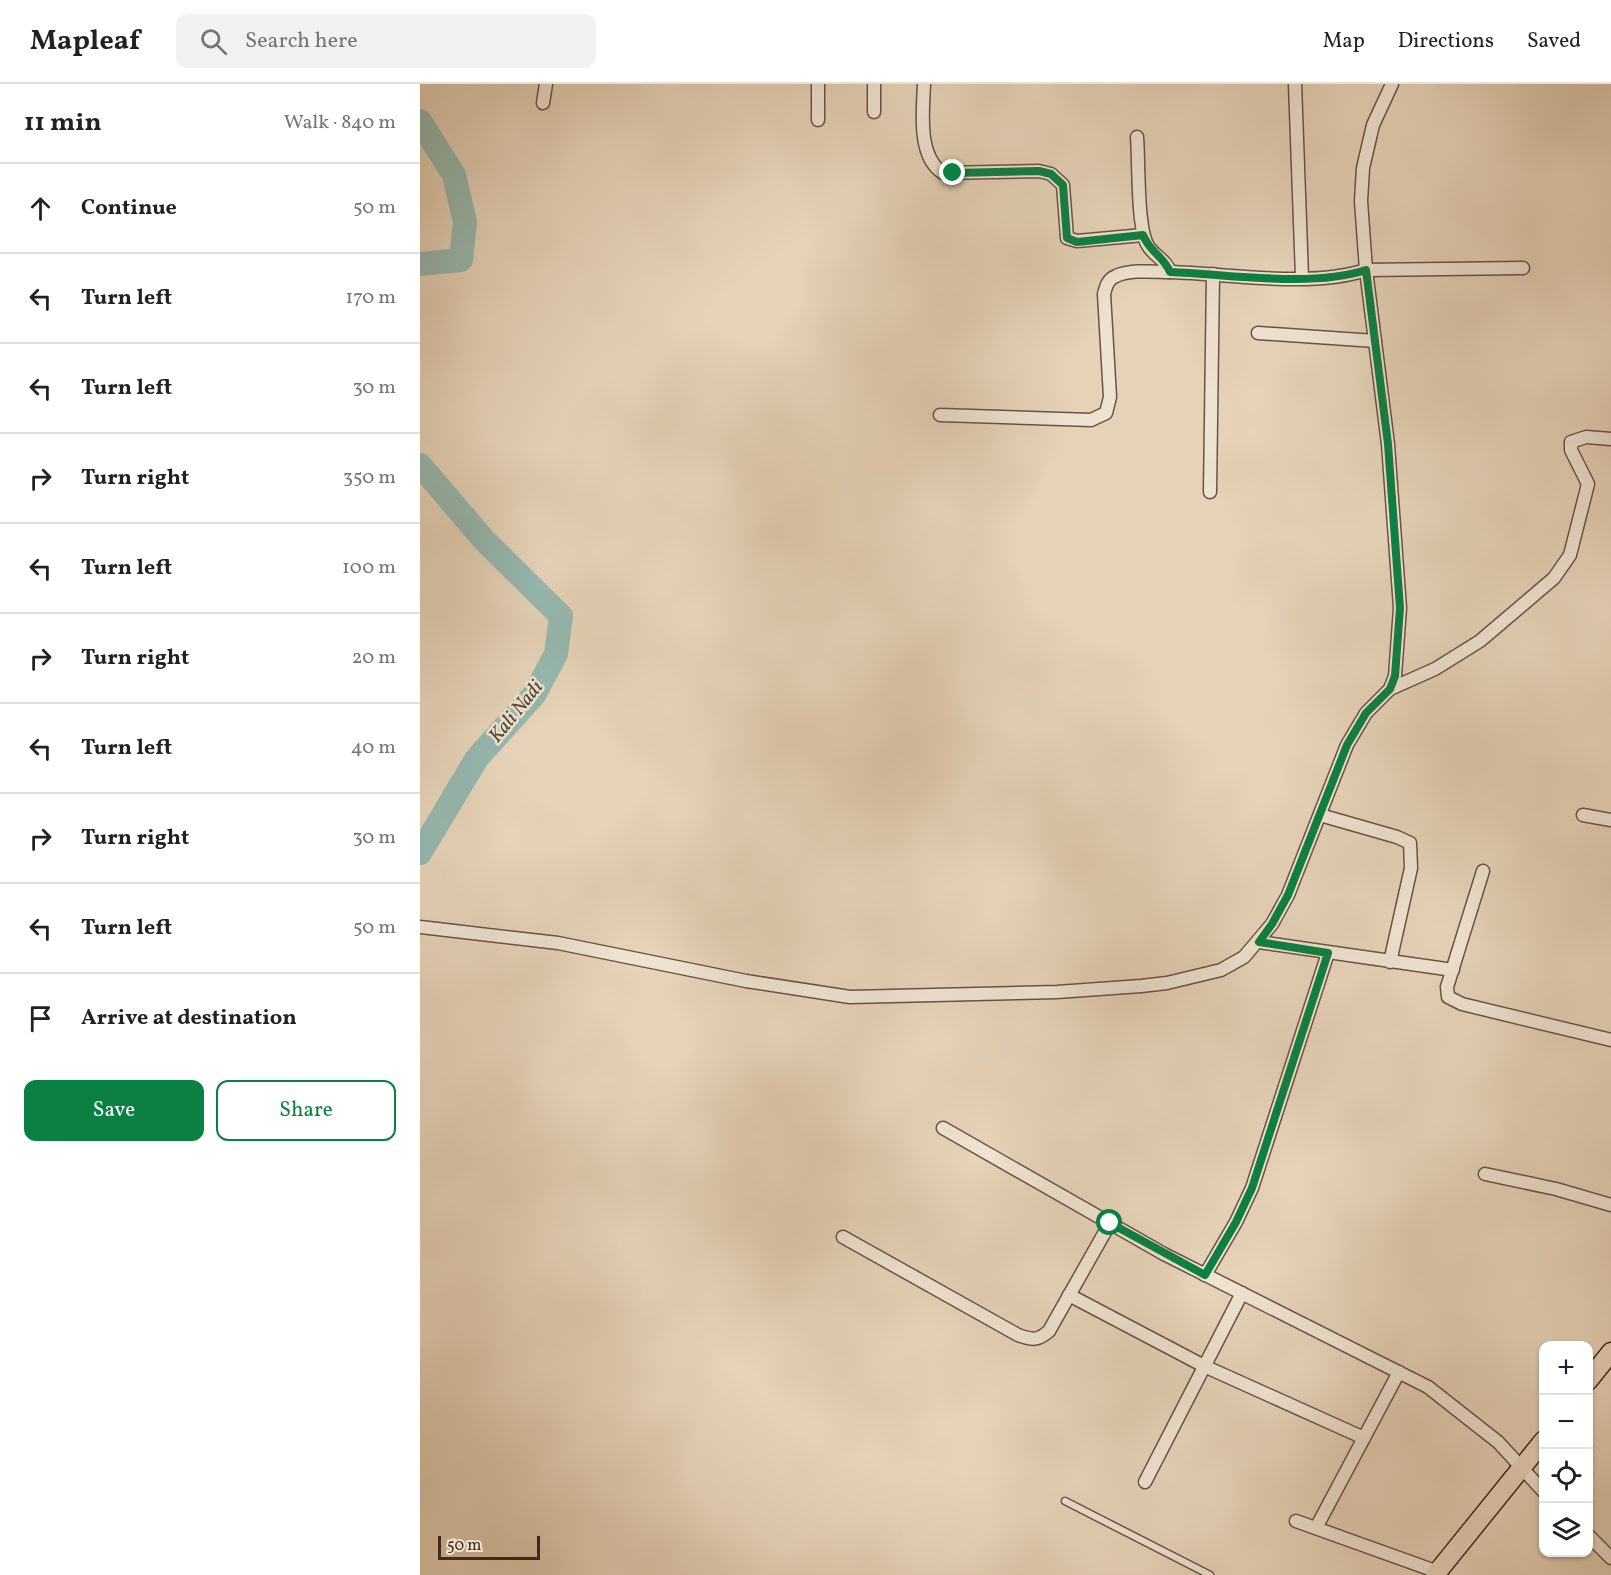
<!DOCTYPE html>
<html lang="en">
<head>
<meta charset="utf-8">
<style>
	body { margin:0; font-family:Vollkorn,serif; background:#f2f2f2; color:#202124 }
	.controls { position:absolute; right:18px; bottom:18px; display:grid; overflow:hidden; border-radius:12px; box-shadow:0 2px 4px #0004 }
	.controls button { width:54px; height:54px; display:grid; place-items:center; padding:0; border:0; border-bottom:2px solid #e0e0e0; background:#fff; color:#202124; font:30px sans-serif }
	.scale { position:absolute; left:18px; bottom:15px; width:102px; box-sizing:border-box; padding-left:6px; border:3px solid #45281c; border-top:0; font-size:16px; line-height:21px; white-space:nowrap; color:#45281c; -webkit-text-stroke:4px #eee2d0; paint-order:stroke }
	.stop { position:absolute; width:18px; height:18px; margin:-14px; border:4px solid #0b8043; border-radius:50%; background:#fff }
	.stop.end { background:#0b8043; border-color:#fff; box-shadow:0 2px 6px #0008 }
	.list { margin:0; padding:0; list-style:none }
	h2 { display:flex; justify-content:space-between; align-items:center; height:78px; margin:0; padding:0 24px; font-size:26px }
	h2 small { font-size:20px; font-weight:400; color:#757577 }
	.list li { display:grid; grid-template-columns:39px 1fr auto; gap:18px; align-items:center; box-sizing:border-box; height:90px; padding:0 24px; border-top:2px solid #e0e0e0 }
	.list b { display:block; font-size:22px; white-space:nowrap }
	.list em { font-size:20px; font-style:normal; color:#757577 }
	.actions { display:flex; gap:12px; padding:18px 24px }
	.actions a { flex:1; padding:14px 0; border:2px solid #0b8043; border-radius:12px; text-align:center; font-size:21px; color:#0b8043 }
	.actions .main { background:#0b8043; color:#fff }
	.icon { flex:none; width:33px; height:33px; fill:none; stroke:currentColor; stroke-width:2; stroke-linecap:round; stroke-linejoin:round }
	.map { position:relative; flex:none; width:1191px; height:1491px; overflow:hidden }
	header { display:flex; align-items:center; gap:36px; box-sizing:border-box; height:84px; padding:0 30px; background:#fff; border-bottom:2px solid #e0e0e0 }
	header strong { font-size:28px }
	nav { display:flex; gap:33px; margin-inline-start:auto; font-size:21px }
	.search { width:420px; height:54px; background:#f2f2f2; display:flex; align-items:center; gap:15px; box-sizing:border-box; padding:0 21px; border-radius:12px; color:#757577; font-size:22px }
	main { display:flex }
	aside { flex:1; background:#fff }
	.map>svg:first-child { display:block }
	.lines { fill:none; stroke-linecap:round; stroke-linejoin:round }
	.river { stroke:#96b8af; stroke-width:24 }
	.service-casing { stroke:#6d5243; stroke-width:9 }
	.minor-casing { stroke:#6d5243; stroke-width:15 }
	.primary-casing { stroke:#45281c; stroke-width:21 }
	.service { stroke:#eee2d0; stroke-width:6 }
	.minor { stroke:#eee2d0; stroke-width:12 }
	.primary { stroke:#e5d2b7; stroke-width:18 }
	.route { stroke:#0b8043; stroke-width:8 }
	.labels { text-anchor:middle; stroke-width:5; stroke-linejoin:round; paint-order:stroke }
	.water-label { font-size:20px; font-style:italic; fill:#554539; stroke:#eee2d0 }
</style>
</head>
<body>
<header>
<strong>Mapleaf</strong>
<div class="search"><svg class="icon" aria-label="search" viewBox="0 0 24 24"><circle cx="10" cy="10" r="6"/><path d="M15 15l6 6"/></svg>Search here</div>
<nav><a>Map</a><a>Directions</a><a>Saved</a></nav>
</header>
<main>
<aside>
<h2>11 min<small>Walk · 840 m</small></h2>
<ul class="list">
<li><svg class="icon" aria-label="ahead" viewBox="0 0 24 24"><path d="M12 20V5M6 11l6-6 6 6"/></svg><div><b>Continue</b></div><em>50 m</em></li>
<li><svg class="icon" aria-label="left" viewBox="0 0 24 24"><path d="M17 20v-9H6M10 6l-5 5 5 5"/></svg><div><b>Turn left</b></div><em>170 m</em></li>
<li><svg class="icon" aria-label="left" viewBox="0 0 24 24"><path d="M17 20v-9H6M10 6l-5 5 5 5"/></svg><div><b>Turn left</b></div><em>30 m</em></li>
<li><svg class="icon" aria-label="right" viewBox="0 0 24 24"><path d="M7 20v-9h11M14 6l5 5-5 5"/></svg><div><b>Turn right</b></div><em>350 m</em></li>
<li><svg class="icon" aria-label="left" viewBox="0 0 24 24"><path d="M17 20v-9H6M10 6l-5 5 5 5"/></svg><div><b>Turn left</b></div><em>100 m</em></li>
<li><svg class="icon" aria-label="right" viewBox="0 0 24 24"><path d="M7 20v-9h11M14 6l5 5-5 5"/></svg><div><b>Turn right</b></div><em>20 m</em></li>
<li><svg class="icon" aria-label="left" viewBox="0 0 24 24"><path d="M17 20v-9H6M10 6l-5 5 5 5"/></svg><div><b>Turn left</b></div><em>40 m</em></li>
<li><svg class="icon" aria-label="right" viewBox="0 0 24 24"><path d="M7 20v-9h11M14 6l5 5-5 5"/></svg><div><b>Turn right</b></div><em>30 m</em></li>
<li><svg class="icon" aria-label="left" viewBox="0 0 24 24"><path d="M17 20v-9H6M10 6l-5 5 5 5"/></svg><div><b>Turn left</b></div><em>50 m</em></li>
<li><svg class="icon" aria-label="arrive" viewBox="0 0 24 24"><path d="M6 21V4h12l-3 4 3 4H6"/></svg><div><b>Arrive at destination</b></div></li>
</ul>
<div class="actions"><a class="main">Save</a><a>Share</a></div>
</aside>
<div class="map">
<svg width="1191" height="1491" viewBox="0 0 1191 1491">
	<rect width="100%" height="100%" fill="#e5d2b7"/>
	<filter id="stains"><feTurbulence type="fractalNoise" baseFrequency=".00333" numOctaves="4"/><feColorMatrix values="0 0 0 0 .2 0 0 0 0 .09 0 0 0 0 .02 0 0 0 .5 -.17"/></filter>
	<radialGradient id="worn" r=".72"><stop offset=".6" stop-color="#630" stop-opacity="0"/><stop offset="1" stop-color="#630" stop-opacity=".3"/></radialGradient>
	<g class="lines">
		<g class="river">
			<path d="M 0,37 L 34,91 L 45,138 L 41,176 L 0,180"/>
			<path d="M 0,381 L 64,456 L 141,532 L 136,570 L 114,611 L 57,674 L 0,769"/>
		</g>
		<g class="service-casing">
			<path id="service" d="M 645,1417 L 790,1491"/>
		</g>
		<g class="minor-casing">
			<g id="minor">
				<path d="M 504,0 C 503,26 497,73 523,89 L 619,87 L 631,90 L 643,101 L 647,154 L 657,157 L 723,151"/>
				<path d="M 875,0 L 882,193"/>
				<path d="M 123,19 L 126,0"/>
				<path d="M 454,28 L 454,0"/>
				<path d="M 398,36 L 398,0"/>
				<path d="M 717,53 C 719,77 717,141 727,160 C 733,172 746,175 750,188"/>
				<path d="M 838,249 L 955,257"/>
				<path d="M 520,331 L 671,336 L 686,329 L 690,313 L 684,210 C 686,202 688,195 696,192 C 711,185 735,188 752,188 C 811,190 890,204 946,186 L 1103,184"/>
				<path d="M 790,408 L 793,190"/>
				<path d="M 970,605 L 1015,585 L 1060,557 L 1134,494 L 1150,471 L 1168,400 L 1151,366 L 1151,358 L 1166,353 L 1191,355"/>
				<path d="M 900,731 L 977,753 L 990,759 L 991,784 L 970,878"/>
				<path d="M 1163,731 L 1191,736"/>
				<path d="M 1063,787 L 1027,903 L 1028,913 L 1042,920 L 1191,956"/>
				<path d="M 0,843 L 138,859 L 326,897 L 430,913 L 637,908 L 721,902 L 747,899 L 801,886 L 824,873 L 852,840 L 868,811 L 927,661 L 946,629 L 970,605 L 975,592 L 980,524 L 968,360 L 946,186 L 941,117 L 943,84 L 953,41 L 972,0"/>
				<path d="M 839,858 L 1033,886"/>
				<path d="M 523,1044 L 744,1170 L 1008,1303 L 1078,1358 L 1124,1408"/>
				<path d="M 1065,1090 L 1136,1105 L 1191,1121"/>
				<path d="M 423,1153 L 598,1251 C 612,1256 618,1257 629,1247 L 690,1139"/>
				<path d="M 785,1191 L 816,1138 L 832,1104 L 908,869"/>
				<path d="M 649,1211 L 784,1282 L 944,1354"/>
				<path d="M 725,1398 L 822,1209"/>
				<path d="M 876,1437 L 1018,1488"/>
				<path d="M 896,1444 L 979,1288"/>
				<path d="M 1168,1451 L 1191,1474"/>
			</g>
		</g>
		<g class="primary-casing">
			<g id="primary">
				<path d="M 1168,1297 L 1191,1268"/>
				<path d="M 1015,1491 L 1124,1356"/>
			</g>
		</g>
		<use href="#service" class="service"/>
		<use href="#minor" class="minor"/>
		<use href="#primary" class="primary"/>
	</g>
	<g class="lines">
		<path class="route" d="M 533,89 L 619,87 L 631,90 L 643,101 L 647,154 L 657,158 L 723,151 C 729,167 744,173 750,188 C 809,190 890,204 946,186 L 968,360 L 980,524 L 975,592 L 970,605 L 946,629 L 927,661 L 868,811 L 852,840 L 839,858 L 908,869 L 832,1104 L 816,1138 L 785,1191 L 690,1139"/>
	</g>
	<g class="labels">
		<g class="water-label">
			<text transform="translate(95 627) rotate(-51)" y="7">Kali Nadi</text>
		</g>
	</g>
	<rect width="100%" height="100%" filter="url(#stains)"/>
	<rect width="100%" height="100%" fill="url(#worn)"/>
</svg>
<div class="controls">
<button>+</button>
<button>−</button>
<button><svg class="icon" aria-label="locate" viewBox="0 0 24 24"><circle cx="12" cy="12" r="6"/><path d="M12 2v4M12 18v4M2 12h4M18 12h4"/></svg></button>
<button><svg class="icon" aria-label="layers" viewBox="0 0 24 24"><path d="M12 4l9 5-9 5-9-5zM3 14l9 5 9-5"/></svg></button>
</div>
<div class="scale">50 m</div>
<div class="stop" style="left:690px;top:1139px"></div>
<div class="stop end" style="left:533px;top:89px"></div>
</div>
</main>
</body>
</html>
